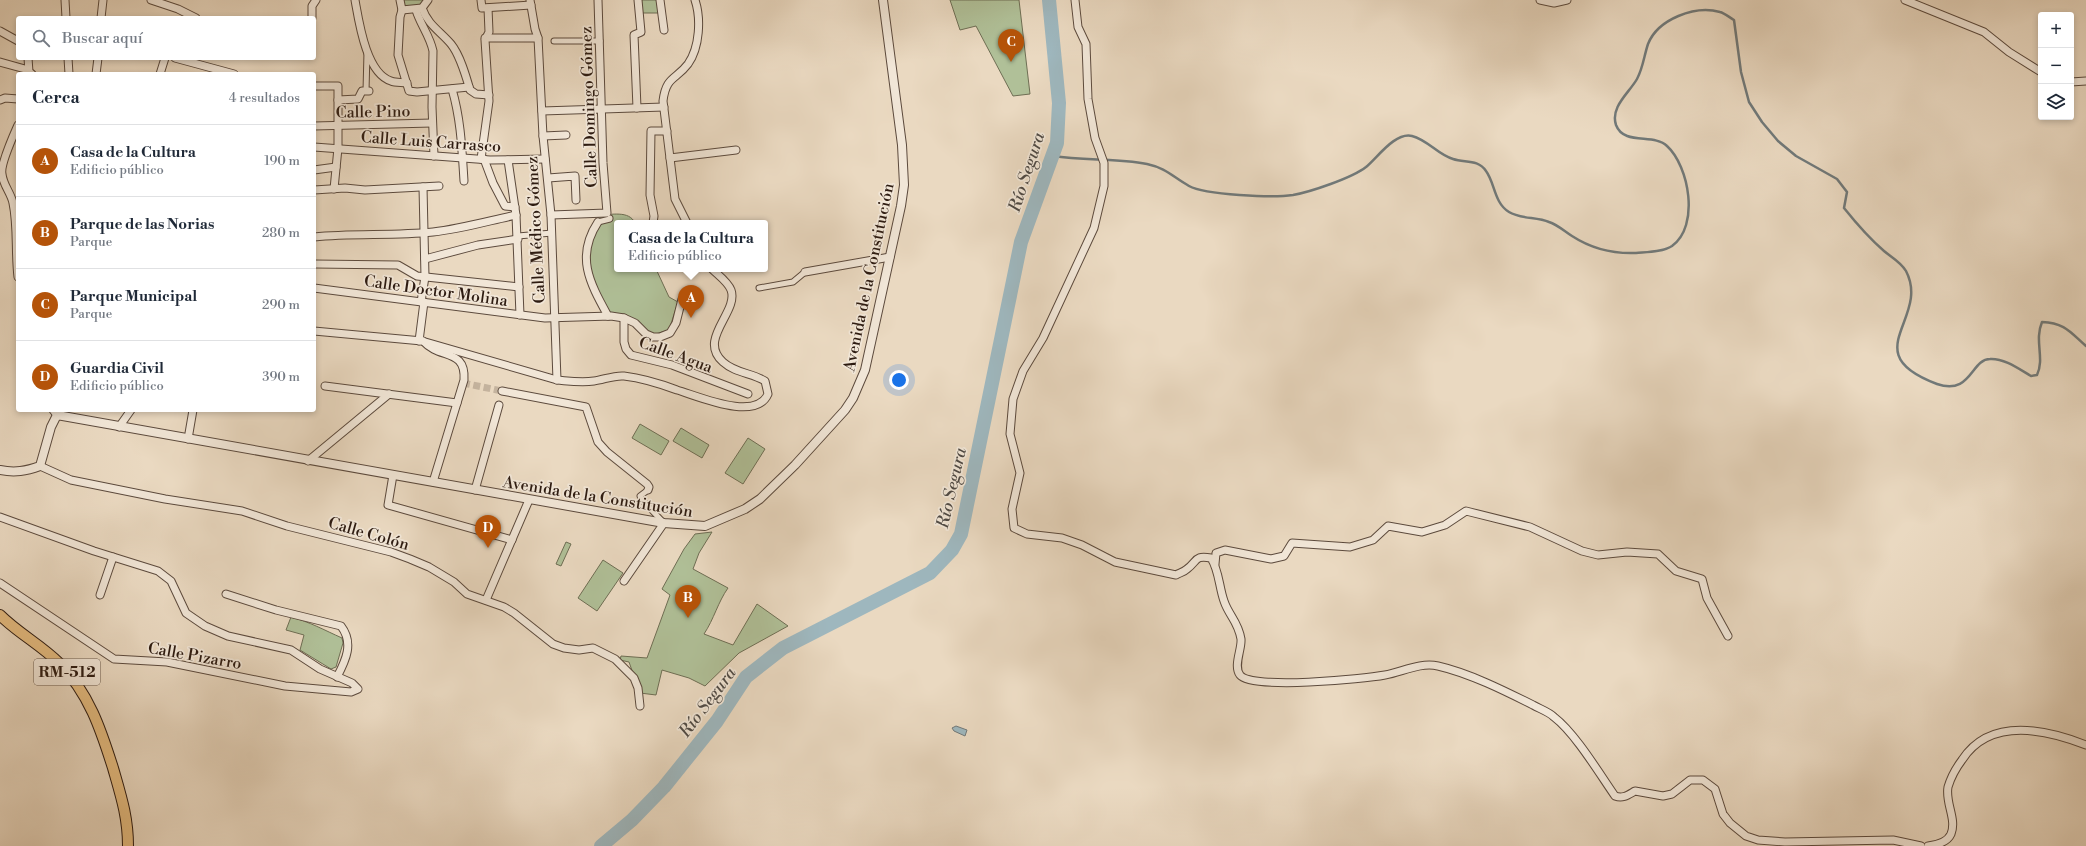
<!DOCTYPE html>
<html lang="es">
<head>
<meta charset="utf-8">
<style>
	body { margin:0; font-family:"Libre Bodoni",serif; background:#f2f2f3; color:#1f2937 }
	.controls { position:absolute; right:12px; top:12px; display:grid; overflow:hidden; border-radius:4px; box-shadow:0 2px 6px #0003 }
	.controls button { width:36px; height:36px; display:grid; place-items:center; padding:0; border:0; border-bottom:1px solid #e0e1e3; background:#fff; color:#1f2937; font:20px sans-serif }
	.you { position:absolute; left:899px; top:380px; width:14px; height:14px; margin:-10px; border:3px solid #fff; border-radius:50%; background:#1a73e8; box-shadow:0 0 0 6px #1a73e833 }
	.badge { display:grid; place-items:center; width:26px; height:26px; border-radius:50%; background:#b45309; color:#fff; font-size:13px; font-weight:700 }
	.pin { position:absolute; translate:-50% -33px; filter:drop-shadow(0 1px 2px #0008) }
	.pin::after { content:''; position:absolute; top:21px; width:14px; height:12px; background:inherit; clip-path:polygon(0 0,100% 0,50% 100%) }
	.popup { position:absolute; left:614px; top:220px; width:154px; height:52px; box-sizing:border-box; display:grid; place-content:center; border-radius:4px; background:#fff; filter:drop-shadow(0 1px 3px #0005); font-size:13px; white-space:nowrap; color:#747a83 }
	.popup b { font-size:15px; color:#1f2937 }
	.popup::after { content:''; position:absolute; left:50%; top:100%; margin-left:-8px; border:8px solid transparent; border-top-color:#fff }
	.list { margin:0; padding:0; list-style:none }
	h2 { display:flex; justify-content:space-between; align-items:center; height:52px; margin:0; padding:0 16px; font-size:17px }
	h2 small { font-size:13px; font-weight:400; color:#747a83 }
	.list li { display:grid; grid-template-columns:26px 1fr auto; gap:12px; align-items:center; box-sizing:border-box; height:72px; padding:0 16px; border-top:1px solid #e0e1e3 }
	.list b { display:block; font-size:15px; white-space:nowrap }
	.list p { margin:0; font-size:13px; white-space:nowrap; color:#747a83 }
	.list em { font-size:13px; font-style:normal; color:#747a83 }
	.icon { flex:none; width:22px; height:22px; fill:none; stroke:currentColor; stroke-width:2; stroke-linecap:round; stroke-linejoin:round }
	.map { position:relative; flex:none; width:2086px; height:846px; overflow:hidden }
	.search { position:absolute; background:#fff; box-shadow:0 2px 6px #0003; left:16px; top:16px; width:300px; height:44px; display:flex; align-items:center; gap:10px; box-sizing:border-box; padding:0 14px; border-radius:4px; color:#747a83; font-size:15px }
	.panel { position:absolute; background:#fff; box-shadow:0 2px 6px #0003; left:16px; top:72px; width:300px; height:340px; border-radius:4px }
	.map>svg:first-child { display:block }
	.green { fill:#b0c098; stroke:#6e6e54 }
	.water { fill:#9eb7be; stroke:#717979 }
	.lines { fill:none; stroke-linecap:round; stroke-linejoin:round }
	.stream { stroke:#717979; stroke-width:2.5 }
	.river { stroke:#9eb7be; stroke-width:14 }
	.minor-tunnel { stroke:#c4b39e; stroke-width:7; stroke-dasharray:7 3.5; stroke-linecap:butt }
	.pedestrian-casing { stroke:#5c4a3d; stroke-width:7 }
	.minor-casing { stroke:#5c4a3d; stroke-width:9 }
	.tertiary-casing { stroke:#5c4a3d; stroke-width:10 }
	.primary-casing { stroke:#2d1b11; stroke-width:12 }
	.pedestrian { stroke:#f1e6d7; stroke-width:5 }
	.minor { stroke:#f1e6d7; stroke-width:7 }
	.tertiary { stroke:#f1e6d7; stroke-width:8 }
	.primary { stroke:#e5bc80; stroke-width:10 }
	.labels { text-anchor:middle; stroke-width:3.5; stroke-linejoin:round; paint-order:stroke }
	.shield { fill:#f1e6d7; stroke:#68584c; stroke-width:1 }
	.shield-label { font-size:15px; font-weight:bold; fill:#2d1b11 }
	.street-label { font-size:16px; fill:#2d1b11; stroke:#f1e6d7 }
	.water-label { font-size:17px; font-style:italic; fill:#4f4a45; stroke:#f1e6d7 }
</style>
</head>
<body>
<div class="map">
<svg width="2086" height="846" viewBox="0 0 2086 846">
	<rect width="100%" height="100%" fill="#ead9c1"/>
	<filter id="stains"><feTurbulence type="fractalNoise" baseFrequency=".005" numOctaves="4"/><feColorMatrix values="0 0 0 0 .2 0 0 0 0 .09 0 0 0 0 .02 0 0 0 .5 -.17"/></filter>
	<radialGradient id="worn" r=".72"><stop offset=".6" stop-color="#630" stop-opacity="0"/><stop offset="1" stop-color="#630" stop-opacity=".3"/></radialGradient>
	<g class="green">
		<path d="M 400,0 L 428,0 L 422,8 L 402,10 Z"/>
		<path d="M 640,0 L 660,0 L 663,13 L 642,13 Z"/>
		<path d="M 950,0 L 1019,0 L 1030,94 L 1013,96 L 976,26 L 960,30 Z"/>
		<path d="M 599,215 C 611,215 629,210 635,223 L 617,223 L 617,269 L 656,269 L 669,297 L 678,302 L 669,330 L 652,335 L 607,312 L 591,275 L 589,255 L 591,237 Z"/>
		<path d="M 640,424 L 669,441 L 661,455 L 632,438 Z"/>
		<path d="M 681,428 L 709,445 L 702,458 L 673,441 Z"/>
		<path d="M 748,438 L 765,449 L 743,484 L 725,473 Z"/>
		<path d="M 712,532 L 699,553 L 693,569 L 728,588 C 718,602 714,619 704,634 L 733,645 L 757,604 L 788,626 L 739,653 L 705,686 L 689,678 L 662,670 L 656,695 L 640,693 L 629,662 L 620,660 L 621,656 L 647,658 L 670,595 L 662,589 L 684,549 L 695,534 Z"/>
		<path d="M 566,542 L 571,544 L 561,566 L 556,564 Z"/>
		<path d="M 603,560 L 623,573 L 597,611 L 578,598 Z"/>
		<path d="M 291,617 C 310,622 324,630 342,638 L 343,643 L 336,667 L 331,669 L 300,650 L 304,635 L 286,630 Z"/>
	</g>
	<path class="water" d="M 956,726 L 967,730 L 965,736 L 954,731 L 952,728 Z"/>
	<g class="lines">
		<path class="stream" d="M 1053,156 C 1084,161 1116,158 1147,164 C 1166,168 1173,177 1189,186 C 1205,195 1273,198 1293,195 C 1310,192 1352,178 1366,167 C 1378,157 1395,132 1412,136 C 1428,140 1438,155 1453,159 C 1465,163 1478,159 1486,171 C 1495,183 1494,203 1509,212 C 1520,219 1537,217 1549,222 C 1558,225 1564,231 1572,236 C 1592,249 1612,254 1636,253 C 1647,252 1663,252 1672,246 C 1700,226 1689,166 1667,146 C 1654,133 1624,146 1616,125 C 1610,107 1629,93 1637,79 C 1643,68 1644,56 1648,44 C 1658,19 1695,5 1720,12 C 1724,13 1729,17 1734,20 L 1741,72 L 1749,102 L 1762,122 L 1778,141 L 1796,156 L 1837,179 L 1847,192 L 1844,208 C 1856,223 1869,238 1884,251 C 1891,257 1901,262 1906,271 C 1931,319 1854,353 1937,384 C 1971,396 1971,359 1990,359 C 2004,358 2019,369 2031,376 L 2037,375 C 2045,358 2034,341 2042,322 C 2065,323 2070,332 2086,346"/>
		<path class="river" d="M 601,846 L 632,820 L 664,787 L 717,721 L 746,677 L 783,648 L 930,573 L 952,550 L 961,534 L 1021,242 L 1057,143 L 1059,103 L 1049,0"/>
		<path class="minor-tunnel" d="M 463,383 L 502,391"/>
		<g class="pedestrian-casing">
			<g id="pedestrian">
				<path d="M 554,41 L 600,41"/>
				<path d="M 366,91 L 367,52"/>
				<path d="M 598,222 L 610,219 L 610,218"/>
				<path d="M 518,236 L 552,233"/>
				<path d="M 759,288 L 793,282 L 805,272"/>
				<path d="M 648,490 L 640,496 L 641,499 L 663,522"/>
			</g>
		</g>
		<g class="minor-casing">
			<g id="minor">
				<path d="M 65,0 L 66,18"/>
				<path d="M 151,0 L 178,9 L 196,18"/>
				<path d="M 355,0 C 359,22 366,73 391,81 C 396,83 402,82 407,83"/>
				<path d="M 400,0 L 402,10 L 422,8 L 428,0"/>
				<path d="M 481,0 L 482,8 L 531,5"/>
				<path d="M 530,0 L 535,29 L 538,38 L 543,136 L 551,215 L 557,380"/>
				<path d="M 660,0 L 664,30"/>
				<path d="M 1075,0 L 1078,27 L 1086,44 L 1088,99 L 1095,138 L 1104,163 L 1104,186 L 1094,228 L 1043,338 L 1023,371 L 1013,399 L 1010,434 L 1020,473 L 1012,509 L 1014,528 L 1027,534 L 1062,538 L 1082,545 L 1115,562 L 1176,575 C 1179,573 1184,572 1187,569 C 1198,561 1194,555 1211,558 C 1219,570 1219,587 1224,601 C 1229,616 1238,621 1241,639 C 1242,649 1233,666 1240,675 C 1251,690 1364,679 1385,675 C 1402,672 1420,662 1438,666 C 1469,673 1505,691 1533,705 C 1540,709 1549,712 1554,717 C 1575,733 1599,773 1615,796 C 1623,799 1628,795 1635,791 L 1663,796 L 1672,794 L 1690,780 L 1703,780 L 1715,789 L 1723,814 L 1730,823 L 1746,836 L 1758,840 L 1785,842 L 1893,840 L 1921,846"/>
				<path d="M 1540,0 L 1554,3 L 1567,0"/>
				<path d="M 1905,0 L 1984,32 L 2009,52 L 2041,72"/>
				<path d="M 422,8 C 428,25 440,31 451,44 C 460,55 466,76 470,90 L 476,94 L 489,95"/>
				<path d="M 402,10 L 400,17 L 398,55 L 409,91 L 417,92 L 469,87"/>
				<path d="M 416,10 C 420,24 430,36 433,51 L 432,107 L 434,156"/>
				<path d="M 101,18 L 103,0"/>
				<path d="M 312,18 L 312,6 L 316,0"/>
				<path d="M 0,31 L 18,41"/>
				<path d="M 485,38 L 538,38"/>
				<path d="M 28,58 L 29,72"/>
				<path d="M 68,58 L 69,74"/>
				<path d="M 175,58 L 234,74"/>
				<path d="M 0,62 L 25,69 L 32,74"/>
				<path d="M 96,74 L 98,58"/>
				<path d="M 160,74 L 165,58"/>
				<path d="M 2071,82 L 2086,81"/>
				<path d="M 314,86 L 338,86 L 338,148 L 334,189"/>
				<path d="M 452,89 C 461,120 462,150 464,181"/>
				<path d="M 0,100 L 5,98 L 18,99"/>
				<path d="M 338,100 L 358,99 L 362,91 L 369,91"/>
				<path d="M 637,108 L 634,35 L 641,32 L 638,0"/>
				<path d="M 542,111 L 664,107"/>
				<path d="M 18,125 C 14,134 0,165 2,174 C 3,185 11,193 13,203 C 18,227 15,252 18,277"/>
				<path d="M 314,126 L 432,123"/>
				<path d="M 543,136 L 566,135"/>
				<path d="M 314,147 L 490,160 L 545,159"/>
				<path d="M 670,158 L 736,150"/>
				<path d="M 481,159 L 489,101 L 485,40 L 489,32 L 488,8"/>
				<path d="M 484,159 L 493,183 L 505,206 L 515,207"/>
				<path d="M 508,160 L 516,215 L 520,315"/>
				<path d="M 314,170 L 336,167"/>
				<path d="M 548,178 L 575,176 L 576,200"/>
				<path d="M 314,190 L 345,188 L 365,190 L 439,186"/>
				<path d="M 551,215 L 607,213 L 603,163 L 598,0"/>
				<path d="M 598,222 C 575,257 590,283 608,316"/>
				<path d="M 653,223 L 654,216 L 650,195 L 651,131 L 667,131"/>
				<path d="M 687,223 L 675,199 L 663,101 C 666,76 676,80 688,64 C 700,47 701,18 695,0"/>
				<path d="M 314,237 C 353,233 393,236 433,232 C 461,229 488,221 516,215"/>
				<path d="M 425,259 L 478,245 L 518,239"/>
				<path d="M 314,264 L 398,265 L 417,276 L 519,287"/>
				<path d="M 805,272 L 890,257"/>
				<path d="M 314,288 L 545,318 L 611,316 L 624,318 L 635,323 L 646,334 L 653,337 L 660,337 L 670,333 L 676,323 L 682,299"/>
				<path d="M 421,302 L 425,277 L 423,187"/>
				<path d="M 624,318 L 624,342 L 626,349 L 631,355 L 672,365 L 748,394"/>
				<path d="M 314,331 L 422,341 L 557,380 C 569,381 581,383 594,381 C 603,380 614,375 624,376 C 641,378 661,384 677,390 C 698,396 756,422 768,394 L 765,381 C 752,373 735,373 723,362 C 697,339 739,312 731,290 C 728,282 718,275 712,269"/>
				<path d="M 419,341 L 424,302"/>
				<path d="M 423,341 C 440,360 466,348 464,380 L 433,482"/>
				<path d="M 325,386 L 457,403"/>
				<path d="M 502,391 L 586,407 L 598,442 L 607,452 L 647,484 L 649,487 L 648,490"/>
				<path d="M 53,410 L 57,415 L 61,410"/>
				<path d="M 119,427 L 131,410"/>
				<path d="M 188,439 L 193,410"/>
				<path d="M 308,461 L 389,394"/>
				<path d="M 40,466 L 71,480 L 165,499 L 242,511 L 287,526 L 391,552 L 410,559 L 429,567 L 454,582 L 467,594 L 504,607 L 514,613 L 553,644 L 564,648 L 579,650 L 593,648 L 615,659 L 634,678 L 638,688 L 640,706"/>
				<path d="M 393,475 L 388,505 L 512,540"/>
				<path d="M 475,490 L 499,405"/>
				<path d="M 0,517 L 94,551 L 158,571 L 171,581 L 186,613 L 205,626 L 228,636 L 291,650 L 320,669 L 352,683 L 358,689 L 351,692 L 285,686 L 167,662 L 114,659 L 0,583"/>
				<path d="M 1215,564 L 1216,553 L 1225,550 L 1271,559 L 1284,556 L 1292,543 L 1350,547 L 1373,540 L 1388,526 L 1422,532 L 1445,525 L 1466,511 L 1530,527 L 1582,551 L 1598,555 L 1627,552 L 1658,554 L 1676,571 L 1702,579 L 1707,598 L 1728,636"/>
				<path d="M 624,581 L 664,523"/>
				<path d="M 226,594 L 276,610 L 341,626 C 354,643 346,660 337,677"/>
				<path d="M 100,595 L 113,557"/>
				<path d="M 486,600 L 529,500"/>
				<path d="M 1928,846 C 1936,845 1947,843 1951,834 C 1957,819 1945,803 1948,787 C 1951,777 1956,768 1962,760 C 1990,717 2045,729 2086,745"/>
			</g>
		</g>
		<g class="tertiary-casing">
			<path id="tertiary" d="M 0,470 C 15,473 26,471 40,466 L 51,427 L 57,415 L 664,523 L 705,526 L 745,509 L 760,499 L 795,465 L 845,410 L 853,398 L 865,370 L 901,206 L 904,185 L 902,145 L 883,0"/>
		</g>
		<g class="primary-casing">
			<path id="primary" d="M 0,615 C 18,633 41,645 59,663 C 89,693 101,730 113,768 C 121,796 128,817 128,846"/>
		</g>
		<use href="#pedestrian" class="pedestrian"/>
		<use href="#minor" class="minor"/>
		<use href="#tertiary" class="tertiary"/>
		<use href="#primary" class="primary"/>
	</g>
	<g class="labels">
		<rect class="shield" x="34" y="659" width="66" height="26" rx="3"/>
		<g class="shield-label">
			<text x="67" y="677">RM-512</text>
		</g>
		<g class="street-label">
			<text transform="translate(588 107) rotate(-92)" y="6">Calle Domingo Gómez</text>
			<text transform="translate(373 111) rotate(-1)" y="6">Calle Pino</text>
			<text transform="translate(431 141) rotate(4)" y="6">Calle Luis Carrasco</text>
			<text transform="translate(535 230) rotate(-93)" y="6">Calle Médico Gómez</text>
			<text transform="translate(868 277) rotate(-78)" y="6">Avenida de la Constitución</text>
			<text transform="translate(436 290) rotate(8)" y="6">Calle Doctor Molina</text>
			<text transform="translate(676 354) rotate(20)" y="6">Calle Agua</text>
			<text transform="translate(598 496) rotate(9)" y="6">Avenida de la Constitución</text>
			<text transform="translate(369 533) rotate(16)" y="6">Calle Colón</text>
			<text transform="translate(195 655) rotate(10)" y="6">Calle Pizarro</text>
		</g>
		<g class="water-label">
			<text transform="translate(1026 172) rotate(-72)" y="6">Río Segura</text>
			<text transform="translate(951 488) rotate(-77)" y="6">Río Segura</text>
			<text transform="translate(707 702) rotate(-53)" y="6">Río Segura</text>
		</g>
	</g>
	<rect width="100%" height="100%" filter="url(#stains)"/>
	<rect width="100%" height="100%" fill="url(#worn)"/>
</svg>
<div class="controls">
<button>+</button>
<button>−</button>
<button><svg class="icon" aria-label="layers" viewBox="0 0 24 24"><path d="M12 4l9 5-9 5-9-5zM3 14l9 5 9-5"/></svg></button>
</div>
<div class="you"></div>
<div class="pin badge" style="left:691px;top:318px">A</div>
<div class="popup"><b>Casa de la Cultura</b>Edificio público</div>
<div class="pin badge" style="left:688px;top:618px">B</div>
<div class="pin badge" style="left:1011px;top:62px">C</div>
<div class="pin badge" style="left:488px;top:548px">D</div>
<div class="search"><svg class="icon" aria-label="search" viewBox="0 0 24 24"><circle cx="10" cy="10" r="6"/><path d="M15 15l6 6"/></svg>Buscar aquí</div>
<section class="panel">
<h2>Cerca<small>4 resultados</small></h2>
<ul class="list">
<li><span class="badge">A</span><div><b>Casa de la Cultura</b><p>Edificio público</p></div><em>190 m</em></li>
<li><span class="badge">B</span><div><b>Parque de las Norias</b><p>Parque</p></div><em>280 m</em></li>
<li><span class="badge">C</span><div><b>Parque Municipal</b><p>Parque</p></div><em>290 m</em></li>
<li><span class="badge">D</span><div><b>Guardia Civil</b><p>Edificio público</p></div><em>390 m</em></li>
</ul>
</section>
</div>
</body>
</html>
